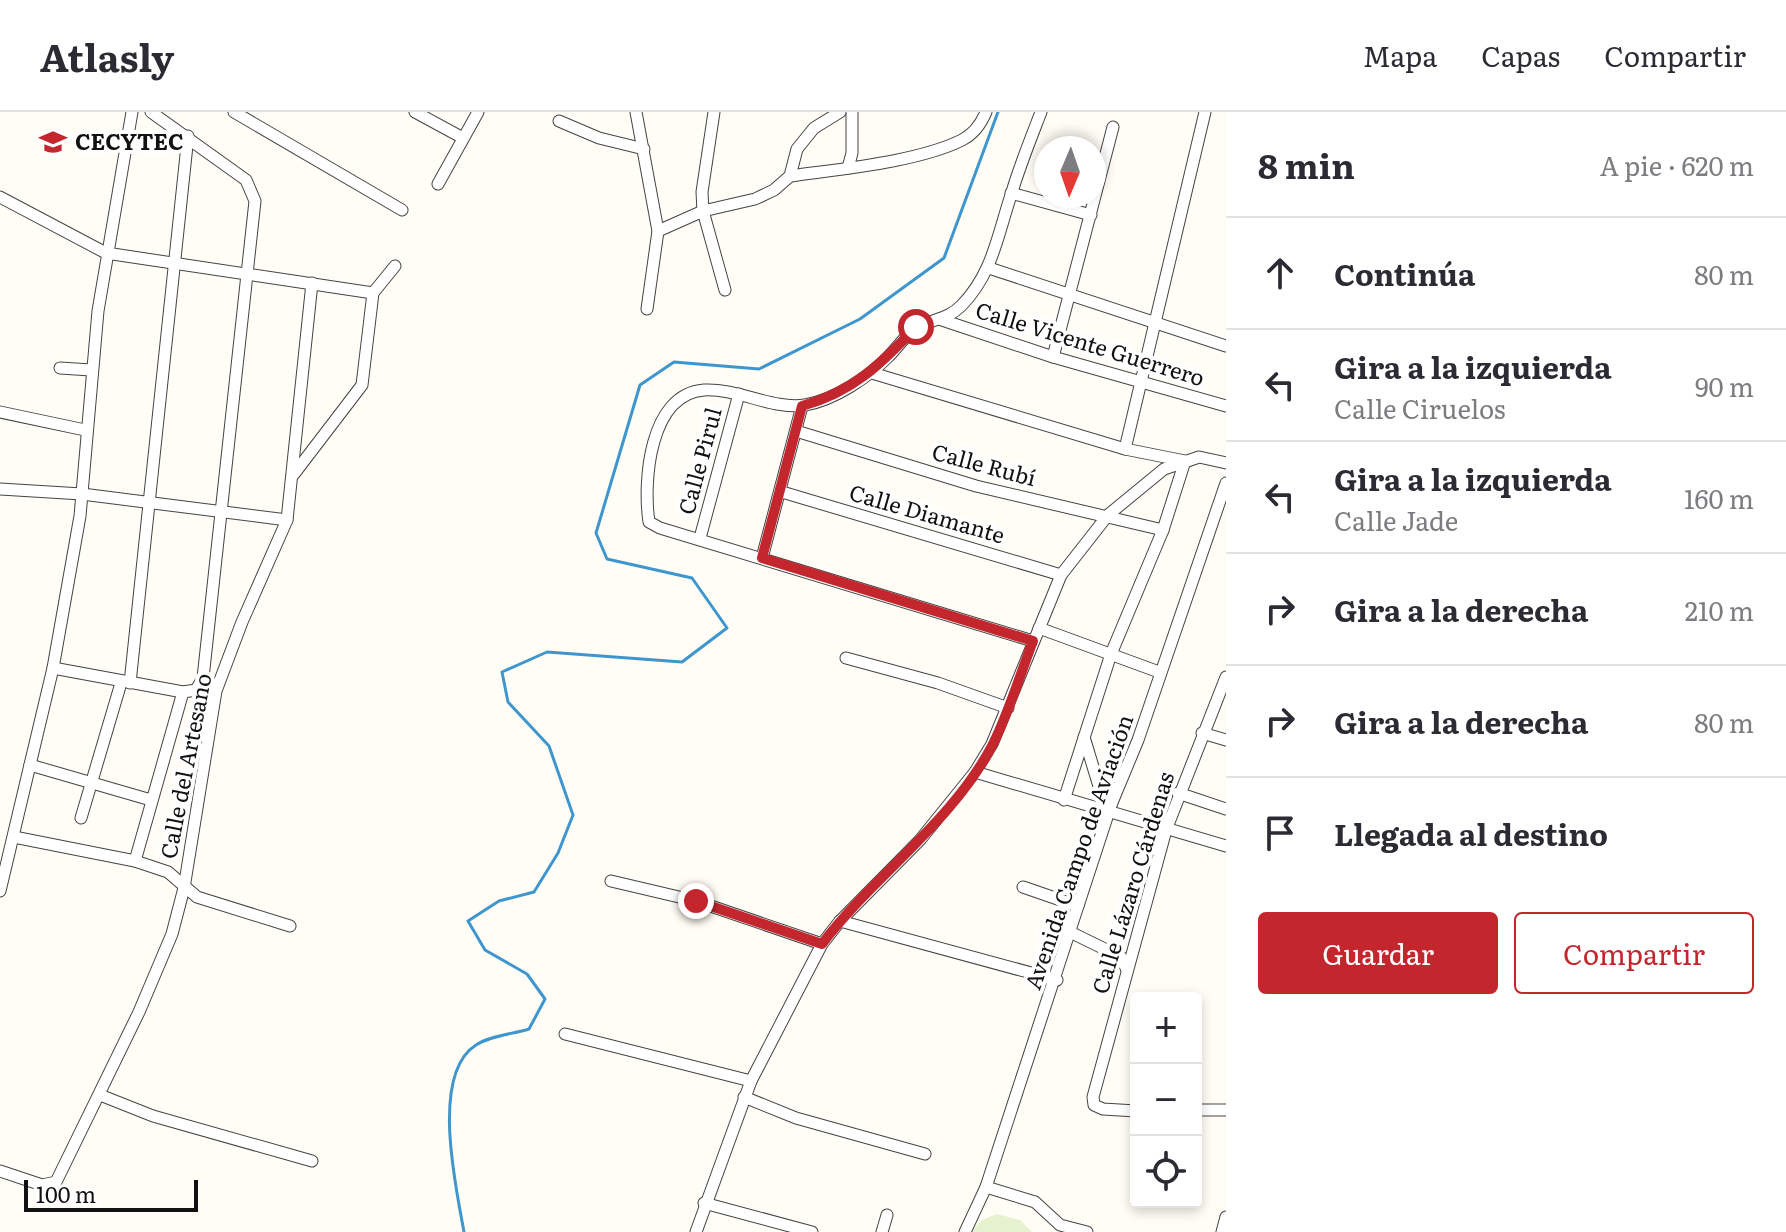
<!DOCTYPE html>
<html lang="es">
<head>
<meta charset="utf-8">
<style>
	body { margin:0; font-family:Literata,serif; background:#f2f2f3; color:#2b2b33 }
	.controls { position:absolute; right:24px; bottom:24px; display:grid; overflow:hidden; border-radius:8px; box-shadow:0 4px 12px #0003 }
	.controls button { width:72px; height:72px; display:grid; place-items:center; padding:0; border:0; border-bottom:2px solid #e1e1e2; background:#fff; color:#2b2b33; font:40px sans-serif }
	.compass { position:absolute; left:1034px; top:24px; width:72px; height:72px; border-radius:50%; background:#fff; box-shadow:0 4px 12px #0003; rotate:182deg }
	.scale { position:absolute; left:24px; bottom:20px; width:174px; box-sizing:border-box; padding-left:8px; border:4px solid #111; border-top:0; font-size:22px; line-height:28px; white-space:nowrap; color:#111; -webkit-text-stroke:6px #fff; paint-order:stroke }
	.stop { position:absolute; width:24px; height:24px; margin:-18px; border:6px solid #c4262e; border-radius:50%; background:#fff }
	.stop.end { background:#c4262e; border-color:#fff; box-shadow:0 2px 8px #0008 }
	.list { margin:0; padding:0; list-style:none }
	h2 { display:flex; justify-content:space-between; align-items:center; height:104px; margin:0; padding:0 32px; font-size:34px }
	h2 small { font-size:26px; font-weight:400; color:#7c7c81 }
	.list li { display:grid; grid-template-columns:52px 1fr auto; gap:24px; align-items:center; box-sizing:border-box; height:112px; padding:0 32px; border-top:2px solid #e1e1e2 }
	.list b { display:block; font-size:30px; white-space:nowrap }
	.list p { margin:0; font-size:26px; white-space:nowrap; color:#7c7c81 }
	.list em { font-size:26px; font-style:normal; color:#7c7c81 }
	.actions { display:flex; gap:16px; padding:24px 32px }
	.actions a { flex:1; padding:18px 0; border:2px solid #c4262e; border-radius:8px; text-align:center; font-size:28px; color:#c4262e }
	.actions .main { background:#c4262e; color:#fff }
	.icon { flex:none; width:44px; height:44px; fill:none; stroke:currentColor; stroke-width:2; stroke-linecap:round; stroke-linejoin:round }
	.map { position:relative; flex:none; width:1226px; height:1120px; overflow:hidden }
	header { display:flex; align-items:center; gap:48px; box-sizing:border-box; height:112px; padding:0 40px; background:#fff; border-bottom:2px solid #e1e1e2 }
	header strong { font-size:38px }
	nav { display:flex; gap:44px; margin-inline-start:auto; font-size:28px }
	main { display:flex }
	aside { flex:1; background:#fff }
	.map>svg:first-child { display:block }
	.pitch { fill:#e6f2cf }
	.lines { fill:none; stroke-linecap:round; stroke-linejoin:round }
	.stream { stroke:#3f96cf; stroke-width:3 }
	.street-casing { stroke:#444; stroke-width:13 }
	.street { stroke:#fff; stroke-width:11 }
	.route { stroke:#c4262e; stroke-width:10 }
	.labels { text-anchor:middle; stroke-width:8; stroke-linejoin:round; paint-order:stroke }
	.poi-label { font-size:22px; font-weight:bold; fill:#111; stroke:#fff; text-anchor:start }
	.street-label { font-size:22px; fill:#111; stroke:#fff }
</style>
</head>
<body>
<header>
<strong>Atlasly</strong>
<nav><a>Mapa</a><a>Capas</a><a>Compartir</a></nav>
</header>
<main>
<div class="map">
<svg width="1226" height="1120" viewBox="0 0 1226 1120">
	<rect width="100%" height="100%" fill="#fffdf5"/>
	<path class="pitch" d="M 997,1102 L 1020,1108 L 1032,1120 L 970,1120 L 982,1108 Z"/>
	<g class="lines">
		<path class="stream" d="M 464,1120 C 456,1075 430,962 476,933 C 489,924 513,922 529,917 L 545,887 L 527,862 L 485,838 L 468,809 L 499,789 L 534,780 L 558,741 L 573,703 L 549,634 L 508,590 L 502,560 L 547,540 L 682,550 L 727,516 L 692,466 L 607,447 L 596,421 L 640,273 L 674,250 L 759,257 L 860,207 L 944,146 L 998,0"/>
		<g class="street-casing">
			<g id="street">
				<path d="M 234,0 L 402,98"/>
				<path d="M 415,0 L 463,26"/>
				<path d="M 636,0 L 658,119 L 647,197"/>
				<path d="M 714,0 L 702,80 L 703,99 L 725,178"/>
				<path d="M 559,9 L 599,26 L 644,37"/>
				<path d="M 848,56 L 852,41 L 852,0"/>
				<path d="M 790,64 C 839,57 918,50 962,28 C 974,22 981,12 986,0"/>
				<path d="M 438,72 L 478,0"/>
				<path d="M 1011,81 L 1091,103"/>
				<path d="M 0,85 L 106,141 L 373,181"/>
				<path d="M 658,119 L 703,99 L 755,87 L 774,78 L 790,64 L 797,37 L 814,16 L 840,0"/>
				<path d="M 989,156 L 1226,234"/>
				<path d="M 942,208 L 1053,245 L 1226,294"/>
				<path d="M 1053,245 L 1113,15"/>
				<path d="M 60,256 L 91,258"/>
				<path d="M 872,261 L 1125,337 L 1185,349 L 1163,418 L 1111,542 L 1064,688"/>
				<path d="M 0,300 L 85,318"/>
				<path d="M 796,319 L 976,374 L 1163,418"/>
				<path d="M 1125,337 L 1205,0"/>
				<path d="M 294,362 L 362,273 L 373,181 L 395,154"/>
				<path d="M 0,377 L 82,382 L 287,408"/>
				<path d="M 782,380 L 1061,463"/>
				<path d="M 700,426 L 739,282"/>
				<path d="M 762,446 L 802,294"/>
				<path d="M 1039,516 L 1159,560"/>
				<path d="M 1033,529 L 660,416 L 649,410 C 643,370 649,282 704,278 C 737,276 773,298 805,293 C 835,288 868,265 888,245 C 897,236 907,221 918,215 C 933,207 948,207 961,194 C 993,162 998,121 1012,80 C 1020,53 1031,26 1041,0"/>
				<path d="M 846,546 L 938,571 L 1008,596"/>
				<path d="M 53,556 L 183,580 L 196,578 L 203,566 L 255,89 L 246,68 L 151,0"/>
				<path d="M 130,571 L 188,24"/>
				<path d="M 1202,621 L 1226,628"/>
				<path d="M 1084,625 L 1101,681 L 1111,693"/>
				<path d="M 30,653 L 151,688"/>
				<path d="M 975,660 L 1226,734"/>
				<path d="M 1178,681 L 1226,697"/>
				<path d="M 81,706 L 121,571"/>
				<path d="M 14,725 L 135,749 L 168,760 L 197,785 L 290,814"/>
				<path d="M 135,749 L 183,580"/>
				<path d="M 611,769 L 696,789 L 822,832"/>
				<path d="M 1023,775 L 1078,794"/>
				<path d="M 0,779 L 53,556 L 80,404 L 98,199 L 132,0"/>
				<path d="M 840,809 L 1057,868"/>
				<path d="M 1070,820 L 1121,845 L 1127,858"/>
				<path d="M 565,922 L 751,969"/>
				<path d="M 100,983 L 153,1004 L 312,1049"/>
				<path d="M 744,985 L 796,1006 L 925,1042"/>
				<path d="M 1196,998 L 1226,998"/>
				<path d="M 1136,999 L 1103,997 L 1094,993 L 1093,985 L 1166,718 L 1226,565"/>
				<path d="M 0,1059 L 42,1073 L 56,1070 L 139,900 L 172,822 L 184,776 L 216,579 L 242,510 L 287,408 L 312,171"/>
				<path d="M 986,1075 L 1035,1090 L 1060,1113 L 1087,1120"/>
				<path d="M 704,1091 L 812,1120"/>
				<path d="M 696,1120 L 751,969 L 822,832 L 840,809 L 920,728 L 975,660 L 992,632 L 1061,463 L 1108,403 L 1164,357 L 1199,345 L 1226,351"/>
				<path d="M 882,1120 L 887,1103"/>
				<path d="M 965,1120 L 986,1075 L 1111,693 L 1138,628 L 1226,371"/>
				<path d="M 1222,1120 L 1226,1105"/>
			</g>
		</g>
		<use href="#street" class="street"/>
	</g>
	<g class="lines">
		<path class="route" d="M 696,789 L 822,832 C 874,763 952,711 993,632 C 1009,600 1020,563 1033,529 L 762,446 L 802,294 C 853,280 882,251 916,215"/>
	</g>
	<defs>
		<g id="school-bare" transform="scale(2.16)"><path d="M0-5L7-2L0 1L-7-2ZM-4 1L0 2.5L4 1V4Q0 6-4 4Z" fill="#c4262e" stroke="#fff" stroke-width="2.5" paint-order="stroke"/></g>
	</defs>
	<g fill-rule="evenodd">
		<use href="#school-bare" x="53" y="30"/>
	</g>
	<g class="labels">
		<g class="poi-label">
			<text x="75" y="38">CECYTEC</text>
		</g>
		<g class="street-label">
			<text transform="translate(1090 232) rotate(17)" y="8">Calle Vicente Guerrero</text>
			<text transform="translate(700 349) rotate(-75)" y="8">Calle Pirul</text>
			<text transform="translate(984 353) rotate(15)" y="8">Calle Rubí</text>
			<text transform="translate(927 402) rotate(16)" y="8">Calle Diamante</text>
			<text transform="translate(186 654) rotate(-79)" y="8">Calle del Artesano</text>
			<text transform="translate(1079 740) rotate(-71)" y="8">Avenida Campo de Aviación</text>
			<text transform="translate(1133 771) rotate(-73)" y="8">Calle Lázaro Cárdenas</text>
		</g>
	</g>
</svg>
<div class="controls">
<button>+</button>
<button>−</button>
<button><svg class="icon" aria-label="locate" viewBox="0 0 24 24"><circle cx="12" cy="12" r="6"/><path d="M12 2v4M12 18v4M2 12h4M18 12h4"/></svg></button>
</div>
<svg class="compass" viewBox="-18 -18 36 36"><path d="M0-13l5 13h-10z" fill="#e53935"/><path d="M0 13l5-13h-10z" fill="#7c7c81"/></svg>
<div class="scale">100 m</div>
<div class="stop" style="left:916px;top:215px"></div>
<div class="stop end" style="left:696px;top:789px"></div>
</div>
<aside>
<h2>8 min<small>A pie · 620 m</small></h2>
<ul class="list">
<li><svg class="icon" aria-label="ahead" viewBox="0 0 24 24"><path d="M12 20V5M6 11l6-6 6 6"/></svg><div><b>Continúa</b></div><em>80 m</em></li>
<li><svg class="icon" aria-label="left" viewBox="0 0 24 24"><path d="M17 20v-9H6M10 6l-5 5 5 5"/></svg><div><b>Gira a la izquierda</b><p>Calle Ciruelos</p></div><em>90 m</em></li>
<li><svg class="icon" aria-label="left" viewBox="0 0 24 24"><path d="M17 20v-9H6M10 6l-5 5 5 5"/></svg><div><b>Gira a la izquierda</b><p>Calle Jade</p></div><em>160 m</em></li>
<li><svg class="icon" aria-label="right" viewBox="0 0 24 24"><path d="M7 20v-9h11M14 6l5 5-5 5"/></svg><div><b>Gira a la derecha</b></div><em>210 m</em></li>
<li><svg class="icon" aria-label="right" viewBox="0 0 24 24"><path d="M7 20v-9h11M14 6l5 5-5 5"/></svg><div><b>Gira a la derecha</b></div><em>80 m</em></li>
<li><svg class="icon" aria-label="arrive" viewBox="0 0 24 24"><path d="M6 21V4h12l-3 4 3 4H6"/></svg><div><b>Llegada al destino</b></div></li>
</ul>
<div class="actions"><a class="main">Guardar</a><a>Compartir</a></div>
</aside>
</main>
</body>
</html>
